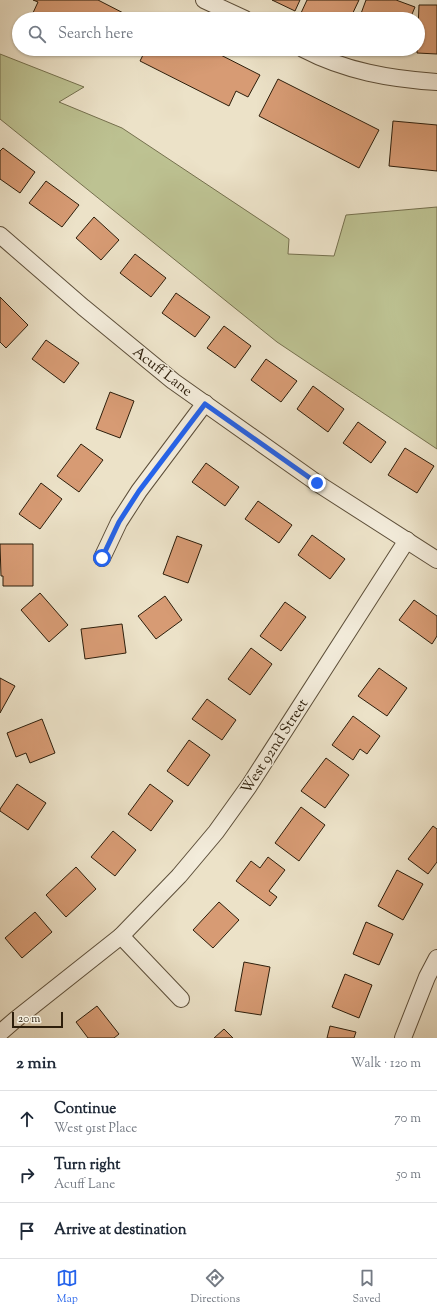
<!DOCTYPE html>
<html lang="en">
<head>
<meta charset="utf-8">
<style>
	body { margin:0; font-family:"Sorts Mill Goudy",serif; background:#f2f2f3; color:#1f2937 }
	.scale { position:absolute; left:12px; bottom:10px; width:51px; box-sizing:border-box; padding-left:4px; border:2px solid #2d1e0b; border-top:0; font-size:11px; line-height:14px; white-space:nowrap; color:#2d1e0b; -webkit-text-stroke:3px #f3ecdb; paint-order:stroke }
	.stop { position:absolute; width:12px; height:12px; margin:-9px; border:3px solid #2563eb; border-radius:50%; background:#fff }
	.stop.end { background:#2563eb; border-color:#fff; box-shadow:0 1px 4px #0008 }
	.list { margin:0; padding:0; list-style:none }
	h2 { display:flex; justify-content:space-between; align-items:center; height:52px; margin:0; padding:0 16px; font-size:17px }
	h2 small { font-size:13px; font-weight:400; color:#747a83 }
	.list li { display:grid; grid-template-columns:26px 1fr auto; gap:12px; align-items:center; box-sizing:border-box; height:56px; padding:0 16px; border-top:1px solid #e0e1e3 }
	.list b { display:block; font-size:15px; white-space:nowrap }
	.list p { margin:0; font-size:13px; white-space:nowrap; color:#747a83 }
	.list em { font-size:13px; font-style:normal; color:#747a83 }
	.icon { flex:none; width:22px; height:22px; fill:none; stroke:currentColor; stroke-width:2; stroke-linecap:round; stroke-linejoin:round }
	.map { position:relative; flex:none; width:437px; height:1038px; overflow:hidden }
	.search { position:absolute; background:#fff; box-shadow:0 1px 3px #0004; left:12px; right:12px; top:12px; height:44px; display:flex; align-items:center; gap:10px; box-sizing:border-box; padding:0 14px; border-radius:22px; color:#747a83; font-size:15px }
	.sheet { height:220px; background:#fff }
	nav { display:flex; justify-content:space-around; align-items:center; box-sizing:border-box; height:56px; border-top:1px solid #e0e1e3; background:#fff; font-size:11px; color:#747a83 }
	nav a { display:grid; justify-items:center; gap:2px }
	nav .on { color:#2563eb }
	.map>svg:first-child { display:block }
	.green { fill:#bdc292; stroke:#75704e }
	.building { fill:#d79b74; stroke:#2d1e0b }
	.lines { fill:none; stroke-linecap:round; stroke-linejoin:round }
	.minor-casing { stroke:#5d4f3a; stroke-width:18 }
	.minor { stroke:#f3ecdb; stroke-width:16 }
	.route { stroke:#2563eb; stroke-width:5 }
	.labels { text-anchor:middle; stroke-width:3; stroke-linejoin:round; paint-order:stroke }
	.street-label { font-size:15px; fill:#2d1e0b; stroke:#f3ecdb }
</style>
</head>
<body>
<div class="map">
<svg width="437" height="1038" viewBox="0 0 437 1038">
	<rect width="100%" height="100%" fill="#ece2c8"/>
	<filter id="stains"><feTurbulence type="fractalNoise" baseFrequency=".005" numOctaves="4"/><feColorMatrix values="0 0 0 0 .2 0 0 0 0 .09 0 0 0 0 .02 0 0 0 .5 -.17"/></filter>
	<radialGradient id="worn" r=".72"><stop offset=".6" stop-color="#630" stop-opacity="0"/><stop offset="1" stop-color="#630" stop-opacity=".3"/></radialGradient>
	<path class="green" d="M 0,54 L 84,87 L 59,102 L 122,128 L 289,239 L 288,254 L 334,256 L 346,215 L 437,207 L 437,449 L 277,342 L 0,119 Z"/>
	<g class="building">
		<path d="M 33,0 L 98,0 L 135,19 L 40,19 L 32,15 L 38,2 Z"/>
		<path d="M 272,0 L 300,0 L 295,11 Z"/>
		<path d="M 307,0 L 359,0 L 350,19 L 315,19 L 301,13 Z"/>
		<path d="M 366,0 L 396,0 L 415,7 L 410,19 L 359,19 Z"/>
		<path d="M 419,5 L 437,5 L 437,54 L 417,53 Z"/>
		<path d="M 109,49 L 124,49 L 121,55 Z"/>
		<path d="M 146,49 L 209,49 L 260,75 L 248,97 L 236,91 L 229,106 L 140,61 Z"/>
		<path d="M 278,79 L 379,130 L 359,168 L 259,116 Z"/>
		<path d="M 393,121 L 437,125 L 437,171 L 389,166 Z"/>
		<path d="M 3,148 L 35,172 L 20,193 L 0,179 L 0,151 Z"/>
		<path d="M 46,181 L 79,205 L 62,227 L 29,203 Z"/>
		<path d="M 94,217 L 119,240 L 101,260 L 76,238 Z"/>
		<path d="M 135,254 L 166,278 L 151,297 L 120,273 Z"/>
		<path d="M 176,293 L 210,317 L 195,337 L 162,313 Z"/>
		<path d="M 0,297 L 28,325 L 6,348 L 0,342 Z"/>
		<path d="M 224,326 L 251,346 L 235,368 L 207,348 Z"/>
		<path d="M 46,340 L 79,363 L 64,383 L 32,359 Z"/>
		<path d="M 266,359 L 297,381 L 281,402 L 251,380 Z"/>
		<path d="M 313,386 L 344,409 L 328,432 L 297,409 Z"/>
		<path d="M 110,392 L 134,401 L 120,438 L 96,429 Z"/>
		<path d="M 358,422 L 386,442 L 371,463 L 343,443 Z"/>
		<path d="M 81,444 L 103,460 L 79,492 L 57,476 Z"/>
		<path d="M 405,448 L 434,466 L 417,493 L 388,475 Z"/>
		<path d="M 206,463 L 239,487 L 225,506 L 192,482 Z"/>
		<path d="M 41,483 L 62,499 L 40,529 L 19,514 Z"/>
		<path d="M 258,501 L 292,525 L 279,543 L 245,519 Z"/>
		<path d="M 312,535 L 345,559 L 330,579 L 298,555 Z"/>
		<path d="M 177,536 L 202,545 L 188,583 L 163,574 Z"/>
		<path d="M 0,544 L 33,544 L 33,586 L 3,586 L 3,576 L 1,576 Z"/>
		<path d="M 40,593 L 68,625 L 49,642 L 21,610 Z"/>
		<path d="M 165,596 L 182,620 L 156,639 L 138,616 Z"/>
		<path d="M 414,600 L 437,616 L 437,636 L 432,644 L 399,620 Z"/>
		<path d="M 285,602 L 306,617 L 281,651 L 260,636 Z"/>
		<path d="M 122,624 L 126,653 L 85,659 L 81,629 Z"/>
		<path d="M 251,648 L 272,664 L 250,695 L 228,679 Z"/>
		<path d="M 379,668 L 407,688 L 387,716 L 358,696 Z"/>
		<path d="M 0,678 L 15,686 L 0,713 Z"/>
		<path d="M 207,699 L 236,720 L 222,740 L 192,719 Z"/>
		<path d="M 353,716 L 380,736 L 367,754 L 360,749 L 353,760 L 332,745 Z"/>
		<path d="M 42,719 L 55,753 L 30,763 L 26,753 L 16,757 L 7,733 Z"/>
		<path d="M 189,740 L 210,755 L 188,786 L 167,771 Z"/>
		<path d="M 326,758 L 349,775 L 325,808 L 301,791 Z"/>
		<path d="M 17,784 L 46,803 L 28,830 L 0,811 L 0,809 Z"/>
		<path d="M 150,784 L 173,801 L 151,831 L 128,814 Z"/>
		<path d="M 301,807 L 325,825 L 299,861 L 275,843 Z"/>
		<path d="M 433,826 L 437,829 L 437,862 L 428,874 L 408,859 Z"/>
		<path d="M 113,831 L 136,850 L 115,876 L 91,857 Z"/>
		<path d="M 268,857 L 285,870 L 269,891 L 277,897 L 270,906 L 236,881 L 251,861 L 260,868 Z"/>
		<path d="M 76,867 L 96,889 L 66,917 L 46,895 Z"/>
		<path d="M 397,870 L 423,884 L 403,920 L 378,906 Z"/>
		<path d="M 219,902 L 239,920 L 213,948 L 193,930 Z"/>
		<path d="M 35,912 L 52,932 L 22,958 L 5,938 Z"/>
		<path d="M 366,922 L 393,934 L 379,965 L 353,954 Z"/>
		<path d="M 244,962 L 270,967 L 261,1015 L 235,1011 Z"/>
		<path d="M 345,974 L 372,985 L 359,1018 L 332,1007 Z"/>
		<path d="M 97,1006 L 119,1034 L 114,1038 L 88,1038 L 76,1022 Z"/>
		<path d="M 330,1026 L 356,1032 L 354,1038 L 327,1038 Z"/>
		<path d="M 224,1029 L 233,1038 L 214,1038 Z"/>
	</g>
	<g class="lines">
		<g class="minor-casing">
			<g id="minor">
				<path d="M 204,0 L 245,19"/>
				<path d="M 303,49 C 345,71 390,79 437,82"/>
				<path d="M 0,235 L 83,307 L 173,381 L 317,483 L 437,560"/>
				<path d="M 102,558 L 119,522 L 139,491 L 205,403"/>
				<path d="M 121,936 L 181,999"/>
				<path d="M 0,1033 L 15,1020 L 121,936 L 179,876 L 216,832 L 249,786 L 407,540"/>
				<path d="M 403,1038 L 427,977 L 437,958"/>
			</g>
		</g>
		<use href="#minor" class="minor"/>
	</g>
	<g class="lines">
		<path class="route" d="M 102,558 L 119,522 L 139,491 L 205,404 L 317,483"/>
	</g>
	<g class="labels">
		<g class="street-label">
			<text transform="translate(163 371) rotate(38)" y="5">Acuff Lane</text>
			<text transform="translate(274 746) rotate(-57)" y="5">West 92nd Street</text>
		</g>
	</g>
	<rect width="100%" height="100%" filter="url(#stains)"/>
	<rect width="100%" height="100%" fill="url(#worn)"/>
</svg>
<div class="scale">20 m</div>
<div class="stop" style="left:102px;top:558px"></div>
<div class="stop end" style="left:317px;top:483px"></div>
<div class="search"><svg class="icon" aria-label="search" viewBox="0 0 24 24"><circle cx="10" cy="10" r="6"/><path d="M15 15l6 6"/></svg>Search here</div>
</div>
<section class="sheet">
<h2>2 min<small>Walk · 120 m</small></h2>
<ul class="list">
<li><svg class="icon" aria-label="ahead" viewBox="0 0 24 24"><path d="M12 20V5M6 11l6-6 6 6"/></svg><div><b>Continue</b><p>West 91st Place</p></div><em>70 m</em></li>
<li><svg class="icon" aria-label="right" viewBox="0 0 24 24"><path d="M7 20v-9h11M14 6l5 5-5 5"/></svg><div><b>Turn right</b><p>Acuff Lane</p></div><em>50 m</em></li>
<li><svg class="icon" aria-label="arrive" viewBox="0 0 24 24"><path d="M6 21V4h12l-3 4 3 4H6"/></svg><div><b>Arrive at destination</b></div></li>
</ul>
</section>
<nav>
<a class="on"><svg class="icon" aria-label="map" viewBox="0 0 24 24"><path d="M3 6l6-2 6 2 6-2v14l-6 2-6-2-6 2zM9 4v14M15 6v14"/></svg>Map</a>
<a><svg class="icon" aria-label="directions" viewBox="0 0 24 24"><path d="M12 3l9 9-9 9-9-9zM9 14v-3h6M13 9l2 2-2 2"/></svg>Directions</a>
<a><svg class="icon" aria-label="saved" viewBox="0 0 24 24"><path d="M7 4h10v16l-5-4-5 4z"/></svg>Saved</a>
</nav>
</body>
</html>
